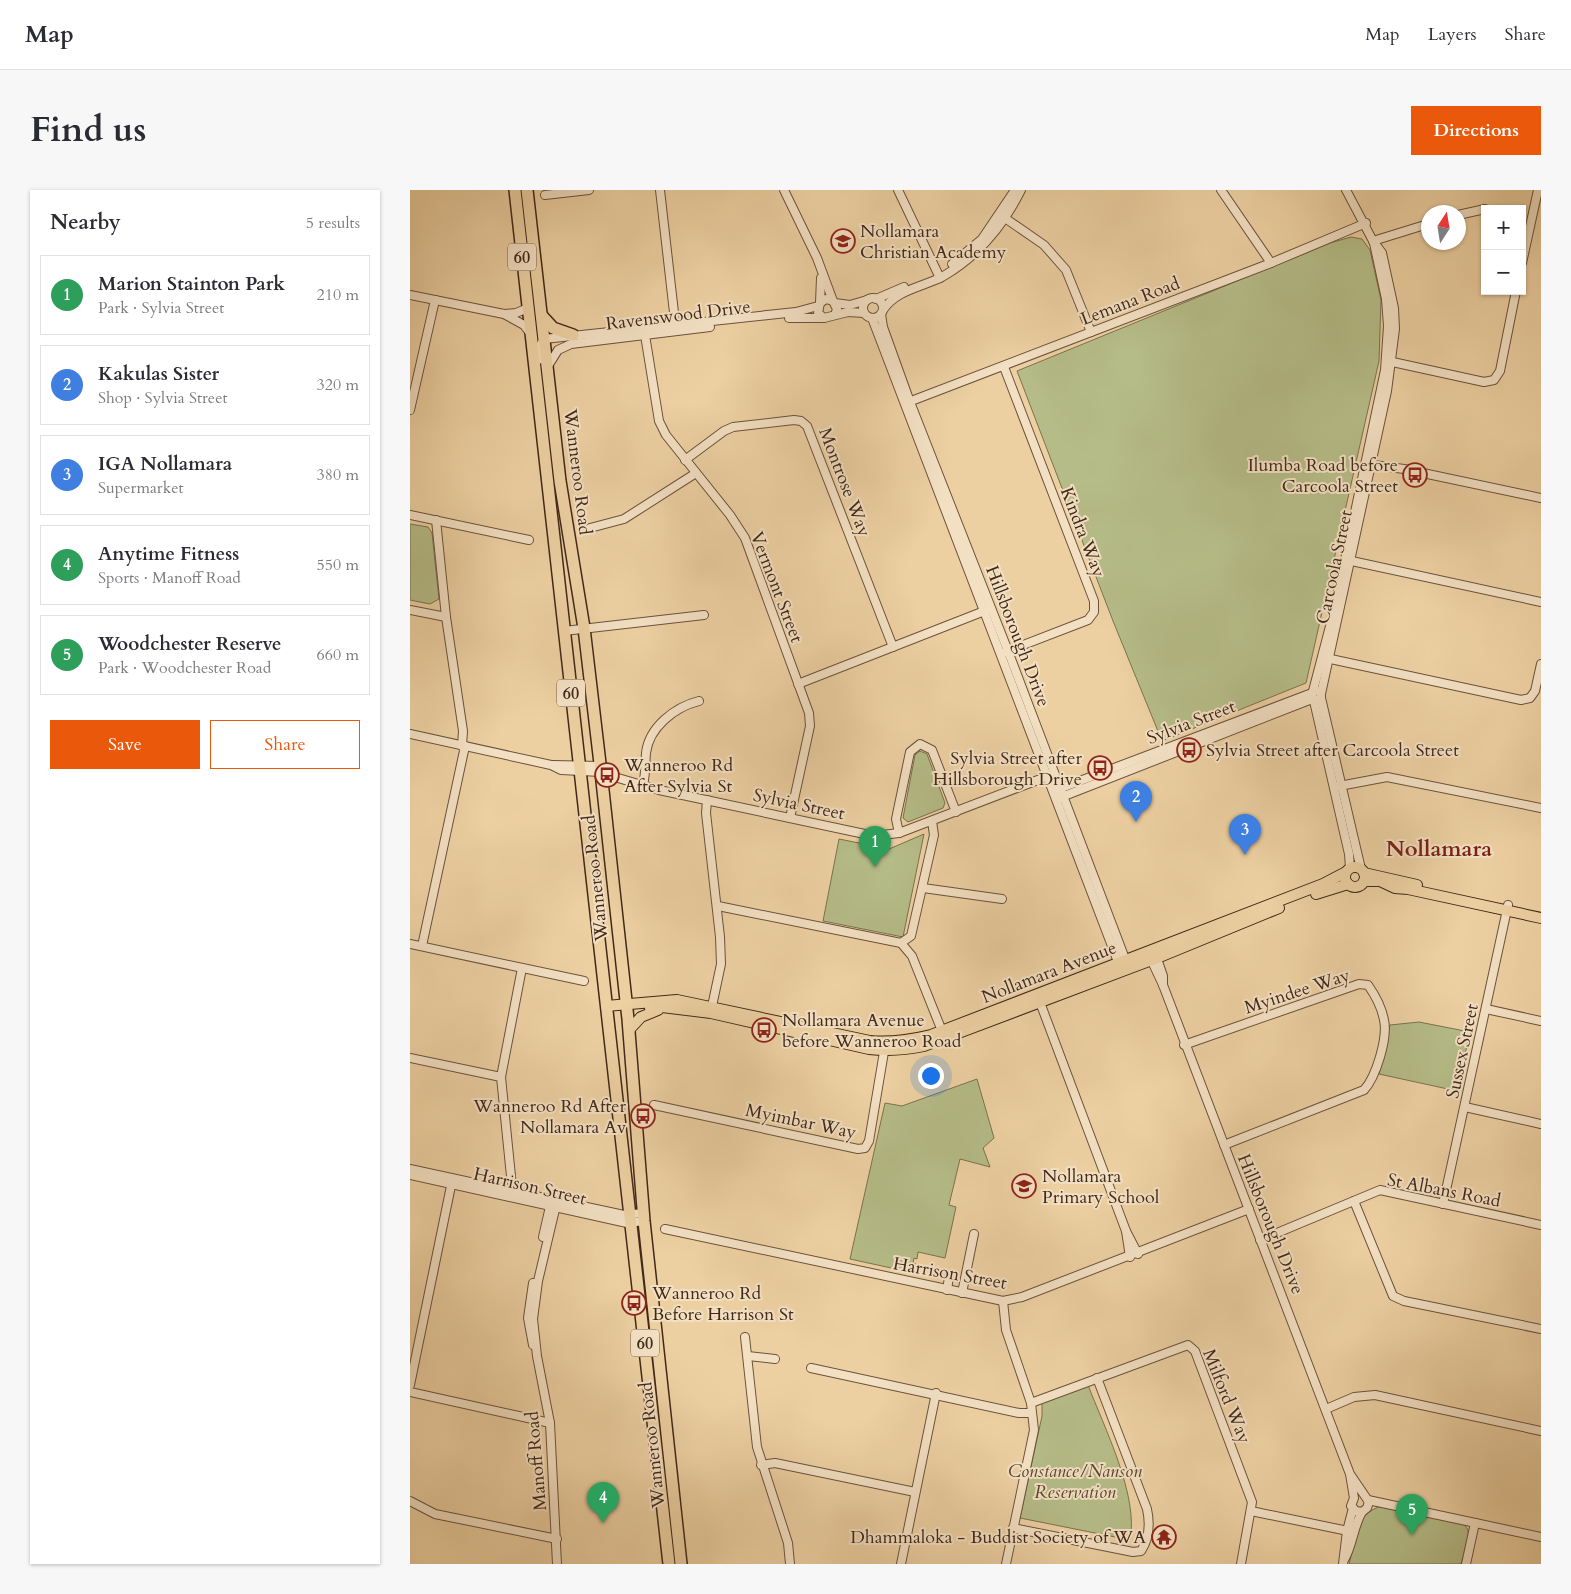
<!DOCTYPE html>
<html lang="en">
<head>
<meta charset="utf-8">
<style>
	body { margin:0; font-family:Cardo,serif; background:#f7f7f7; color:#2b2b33 }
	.controls { position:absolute; right:15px; top:15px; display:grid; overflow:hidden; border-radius:0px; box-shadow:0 1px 4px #0004 }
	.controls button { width:45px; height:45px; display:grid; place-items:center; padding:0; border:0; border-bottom:1px solid #e1e1e2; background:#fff; color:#2b2b33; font:25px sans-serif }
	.compass { position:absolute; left:1011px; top:15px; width:45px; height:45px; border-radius:50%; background:#fff; box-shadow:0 1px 4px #0004; rotate:12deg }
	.you { position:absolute; left:520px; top:885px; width:18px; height:18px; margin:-12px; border:4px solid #fff; border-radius:50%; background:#1a73e8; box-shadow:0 0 0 8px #1a73e833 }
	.badge { display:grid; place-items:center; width:32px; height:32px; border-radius:50%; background:#ea580c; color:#fff; font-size:16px; font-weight:700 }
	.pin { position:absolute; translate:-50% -41px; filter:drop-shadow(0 1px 2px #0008) }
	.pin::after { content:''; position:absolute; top:26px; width:18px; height:15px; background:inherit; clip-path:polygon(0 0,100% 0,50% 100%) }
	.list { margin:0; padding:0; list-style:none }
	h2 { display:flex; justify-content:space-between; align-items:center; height:65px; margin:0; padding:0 20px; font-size:21px }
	h2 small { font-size:16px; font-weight:400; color:#7c7c81 }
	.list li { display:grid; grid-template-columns:32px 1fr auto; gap:15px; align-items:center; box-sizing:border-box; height:80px; margin:0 10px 10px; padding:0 10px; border:1px solid #e1e1e2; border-radius:0px }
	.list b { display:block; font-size:19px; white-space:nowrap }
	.list p { margin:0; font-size:16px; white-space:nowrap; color:#7c7c81 }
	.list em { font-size:16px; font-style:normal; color:#7c7c81 }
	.actions { display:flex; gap:10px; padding:15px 20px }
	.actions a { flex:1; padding:11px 0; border:1px solid #ea580c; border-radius:0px; text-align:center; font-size:18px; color:#ea580c }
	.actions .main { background:#ea580c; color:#fff }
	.map { position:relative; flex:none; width:1131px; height:1374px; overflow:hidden; border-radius:0px }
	header { display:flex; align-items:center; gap:30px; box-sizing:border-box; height:70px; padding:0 25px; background:#fff; border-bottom:1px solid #e1e1e2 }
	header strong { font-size:24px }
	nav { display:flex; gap:28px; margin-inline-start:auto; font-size:18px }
	.intro { display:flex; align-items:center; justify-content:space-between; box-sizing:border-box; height:120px; padding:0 30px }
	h1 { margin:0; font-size:35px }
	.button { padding:12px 22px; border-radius:0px; background:#ea580c; color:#fff; font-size:18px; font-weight:700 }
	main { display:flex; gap:30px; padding:0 30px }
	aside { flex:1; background:#fff; border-radius:0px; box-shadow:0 1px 4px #0004 }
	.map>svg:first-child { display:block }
	.green { fill:#b5bc87; stroke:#7b7250 }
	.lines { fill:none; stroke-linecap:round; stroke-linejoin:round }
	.minor-casing { stroke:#6c523b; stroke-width:10 }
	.major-casing { stroke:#412819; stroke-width:12 }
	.highway-casing { stroke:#412819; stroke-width:14 }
	.minor { stroke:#f3e0c3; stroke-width:8 }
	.major { stroke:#edd0a2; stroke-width:10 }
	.highway { stroke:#edd0a2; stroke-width:11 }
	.labels { text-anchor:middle; stroke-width:4; stroke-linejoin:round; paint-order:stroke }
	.shield { fill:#f3e0c3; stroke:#765f4c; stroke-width:1 }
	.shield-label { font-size:16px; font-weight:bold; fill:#412819 }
	.poi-label { font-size:18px; fill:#412819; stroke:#f3e0c3; text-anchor:start }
	.street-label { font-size:18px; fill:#412819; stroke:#f3e0c3 }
	.park-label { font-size:18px; font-style:italic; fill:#58462f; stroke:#f3e0c3 }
	.district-label { font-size:22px; font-weight:bold; fill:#7a1f14; stroke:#f3e0c3 }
</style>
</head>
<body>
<header>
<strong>Map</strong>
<nav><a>Map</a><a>Layers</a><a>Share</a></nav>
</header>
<div class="intro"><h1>Find us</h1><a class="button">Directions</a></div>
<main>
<aside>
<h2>Nearby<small>5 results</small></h2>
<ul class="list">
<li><span class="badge" style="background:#2e9e5b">1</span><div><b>Marion Stainton Park</b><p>Park · Sylvia Street</p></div><em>210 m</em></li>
<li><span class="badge" style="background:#3f7fe0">2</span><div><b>Kakulas Sister</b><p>Shop · Sylvia Street</p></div><em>320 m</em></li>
<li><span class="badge" style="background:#3f7fe0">3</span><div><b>IGA Nollamara</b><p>Supermarket</p></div><em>380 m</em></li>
<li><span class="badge" style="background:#2e9e5b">4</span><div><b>Anytime Fitness</b><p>Sports · Manoff Road</p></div><em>550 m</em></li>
<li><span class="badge" style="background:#2e9e5b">5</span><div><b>Woodchester Reserve</b><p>Park · Woodchester Road</p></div><em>660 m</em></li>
</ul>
<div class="actions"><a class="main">Save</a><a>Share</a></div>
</aside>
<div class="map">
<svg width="1131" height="1374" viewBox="0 0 1131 1374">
	<rect width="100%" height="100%" fill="#edd0a2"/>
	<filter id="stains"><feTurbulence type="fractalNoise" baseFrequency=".004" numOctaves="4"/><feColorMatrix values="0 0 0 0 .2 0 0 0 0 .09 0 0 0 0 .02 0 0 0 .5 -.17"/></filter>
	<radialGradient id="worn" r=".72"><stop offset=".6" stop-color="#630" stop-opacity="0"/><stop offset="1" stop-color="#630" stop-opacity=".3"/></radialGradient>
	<g class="green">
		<path d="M 941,47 L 952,49 L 960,60 L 971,110 L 969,171 L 896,493 L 752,551 L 703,431 L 607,181 L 920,53 Z"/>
		<path d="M 0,334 L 18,337 L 22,343 L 29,409 L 20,414 L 0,410 Z"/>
		<path d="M 510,561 L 517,564 L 535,613 L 533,618 L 498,632 L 493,628 L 505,565 Z"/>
		<path d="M 514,644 L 493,747 L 413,731 L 429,649 L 479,659 Z"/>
		<path d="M 1009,832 L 1060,842 L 1047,901 L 969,884 L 980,835 Z"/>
		<path d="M 567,889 L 584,948 L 573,958 L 580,977 L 550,969 L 539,1015 L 546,1017 L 535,1068 L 508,1062 L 507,1069 L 504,1068 L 503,1073 L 506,1074 L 504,1083 L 440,1069 L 475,913 L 492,916 Z"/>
		<path d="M 678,1195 C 694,1237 729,1306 720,1350 L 610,1328 L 632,1226 L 632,1212 Z"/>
		<path d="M 968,1317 L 984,1318 L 1053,1334 C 1065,1342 1054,1362 1051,1374 L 939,1374 L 951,1326 Z"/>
	</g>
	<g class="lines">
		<g class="minor-casing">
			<g id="minor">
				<path d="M 250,0 L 266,140"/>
				<path d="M 374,0 L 407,68 L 423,111"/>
				<path d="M 488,0 L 530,88"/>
				<path d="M 811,0 L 861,73"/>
				<path d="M 135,5 L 179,0"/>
				<path d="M 1048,25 L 1075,19"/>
				<path d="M 592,26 L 634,55 L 656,80 L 681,142"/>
				<path d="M 963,51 L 1018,34"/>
				<path d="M 1112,73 L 1128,0"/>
				<path d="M 542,74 L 572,49 L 605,0"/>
				<path d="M 0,105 L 94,124 L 106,123 L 118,118"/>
				<circle cx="463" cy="118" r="10"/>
				<path d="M 466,109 L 494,97"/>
				<path d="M 410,113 L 411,88"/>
				<path d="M 425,113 L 440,115 L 457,110"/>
				<path d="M 473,120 C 486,100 512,97 532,87 C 567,67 593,36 611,0"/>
				<path d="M 94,124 L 114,135 L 120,143"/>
				<path d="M 471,124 L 473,137 L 500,212 L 598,461 L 717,774"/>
				<path d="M 425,125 L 427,119 L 423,111 L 416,109 L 410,113 L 408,123 L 414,128 L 438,122 L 454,123"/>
				<path d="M 379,128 L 414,128"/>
				<path d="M 462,128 L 710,777"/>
				<path d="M 234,139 L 249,231 L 256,245 L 320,325 L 335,348 L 399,523 L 400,536 L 380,628"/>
				<path d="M 128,170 L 129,158 L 134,149 L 386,122 L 408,116"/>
				<path d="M 978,171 L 1074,192 L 1084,190 L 1090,181 L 1106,101"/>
				<path d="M 138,176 L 148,160 L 161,154 L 300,137"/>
				<path d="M 594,177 L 684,411 L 684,422 L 678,430 L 595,462"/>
				<path d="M 496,213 L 861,73 L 956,33"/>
				<path d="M 0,220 L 25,110"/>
				<path d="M 275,270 L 314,241 L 323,237 L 384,230 L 391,231 L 397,236 L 483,457"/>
				<path d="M 956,274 L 994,279 L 1131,308"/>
				<path d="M 0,325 L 119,350"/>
				<path d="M 26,330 L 36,427 L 53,541 L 52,556"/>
				<path d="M 180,338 L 214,329 L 286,283"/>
				<path d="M 937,370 L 1131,412"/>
				<path d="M 0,420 L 36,427"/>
				<path d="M 154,441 L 294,425"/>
				<path d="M 916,468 L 1111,510 L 1120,508 L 1125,501 L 1131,474"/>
				<path d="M 388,494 L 577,420"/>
				<path d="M 903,501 L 925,417 L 975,180 L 978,136 L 976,109 L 964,53"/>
				<path d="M 911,504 L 977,201 L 985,139 L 984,118 L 972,63 L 963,51 L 936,0"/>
				<path d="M 911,508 L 951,679"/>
				<path d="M 904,511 L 939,664 L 940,678"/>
				<path d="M 0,544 L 141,575 L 151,580 L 191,582"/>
				<path d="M 143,575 L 190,576"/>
				<path d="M 208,588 L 249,600 L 464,646 L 489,643 L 641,585"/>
				<path d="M 233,595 C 236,583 235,574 236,563 C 239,537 265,517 289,511"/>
				<path d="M 924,597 L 977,587 L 1131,618"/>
				<path d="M 646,600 L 902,503"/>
				<path d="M 649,608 L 902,509 L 909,510 L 911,506 L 910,502 L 905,500 L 902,503 L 902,509"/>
				<path d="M 297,610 L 296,623 L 310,747 L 311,774 L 301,821"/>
				<path d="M 522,631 L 524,645 L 501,746 L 491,753 L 502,766 L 534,846"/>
				<path d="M 489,643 L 486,629 L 500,562 L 510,554 L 522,560 L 546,622"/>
				<path d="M 513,698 L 592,709"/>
				<path d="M 308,716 L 491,753"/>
				<path d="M 0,754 L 174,791"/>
				<path d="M 12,756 L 55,556"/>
				<path d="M 745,763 L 753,786 L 753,795"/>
				<path d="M 739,765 L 753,795 L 940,1284 L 944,1308 L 941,1316 L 946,1321 L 952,1322 L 957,1318 L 959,1312 L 940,1284"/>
				<path d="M 628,807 L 716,1041 L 728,1064"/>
				<path d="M 1076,819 L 1131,831"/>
				<path d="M 774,855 L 949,794 L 958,795 C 965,805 972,819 974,830 C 978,848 966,887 954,900 L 814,955"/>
				<path d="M 0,868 L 91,887"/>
				<path d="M 244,915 L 448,959 L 455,958 L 459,951 L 475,856"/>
				<path d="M 1055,917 L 1131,934"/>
				<path d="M 0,979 L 214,1025 L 233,1023"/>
				<path d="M 0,985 L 217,1033 L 234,1031"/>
				<path d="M 103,1006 L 91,887 L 112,778"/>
				<path d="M 147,1011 L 128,1091 L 123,1129 L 127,1166 L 140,1233 L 147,1374"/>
				<path d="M 944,1011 L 983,1106 L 994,1111 L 1131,1139"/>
				<path d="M 1033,1014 L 1098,715"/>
				<path d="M 255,1039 L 593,1111 L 612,1107 L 839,1019"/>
				<path d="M 716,1041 L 720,1067"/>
				<path d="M 133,1047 L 141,1012"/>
				<path d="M 850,1050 L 970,1000 L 1131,1035"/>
				<path d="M 537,1100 L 539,1087"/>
				<path d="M 552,1103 L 564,1044"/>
				<path d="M 593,1111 L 596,1140 L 621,1213 L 624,1240 L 596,1374"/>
				<path d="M 335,1147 L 347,1257 L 378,1353 L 380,1374"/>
				<path d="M 123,1155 L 118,1128 L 123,1093"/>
				<path d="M 338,1166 L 365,1169"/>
				<path d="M 401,1178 L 609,1223 L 622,1223"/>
				<path d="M 0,1195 L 42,991"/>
				<path d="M 0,1202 L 140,1233"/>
				<path d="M 621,1213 L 778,1155 L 785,1161 L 842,1312 L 831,1374"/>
				<path d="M 916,1219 L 944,1207 L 965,1205 L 1131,1241"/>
				<path d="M 351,1275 L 365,1273 L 505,1302"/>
				<path d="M 958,1310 L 1131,1347"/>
				<path d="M 0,1311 L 25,1324 L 147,1349"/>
				<path d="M 841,1321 L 943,1342"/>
				<path d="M 603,1338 L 723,1362 L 731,1361 C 739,1349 740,1333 737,1319 L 687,1188"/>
				<path d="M 934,1370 C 943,1355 943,1337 952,1322"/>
				<path d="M 491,1374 L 526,1203"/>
				<path d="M 933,1374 L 937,1341 L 943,1318"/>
				<path d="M 1056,1374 L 1065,1333"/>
			</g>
		</g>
		<g class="major-casing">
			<g id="major">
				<circle cx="945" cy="687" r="10"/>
				<path d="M 954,683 L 1007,695"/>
				<path d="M 954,691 L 970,691 L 985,698 L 998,699 L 1131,728"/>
				<path d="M 906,704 L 938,694"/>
				<path d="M 196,816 L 267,810 L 460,851 C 481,853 500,850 521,845 L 913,694 L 936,682"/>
				<path d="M 240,818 L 252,817 L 301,823 L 459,859 C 479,861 495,860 514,856 L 747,768 L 869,718"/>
				<path d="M 219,840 L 231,827 L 248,820"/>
			</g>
		</g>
		<g class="highway-casing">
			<g id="highway">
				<path d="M 105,0 L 259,1374"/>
				<path d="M 117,0 L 150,291 L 174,438 L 191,582 L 218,829 L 234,1031 L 271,1374"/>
				<path d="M 132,126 L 143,138 L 163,145"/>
			</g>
		</g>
		<use href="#minor" class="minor"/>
		<use href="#major" class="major"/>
		<use href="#highway" class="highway"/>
	</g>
	<defs>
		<g id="school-ring" transform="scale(1.25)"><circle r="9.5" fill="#f3e0c3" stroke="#8f2418" stroke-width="1.5"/><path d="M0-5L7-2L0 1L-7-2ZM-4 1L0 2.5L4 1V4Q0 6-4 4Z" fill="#8f2418"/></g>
		<g id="bus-ring" transform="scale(1.25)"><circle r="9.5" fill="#f3e0c3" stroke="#8f2418" stroke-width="1.5"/><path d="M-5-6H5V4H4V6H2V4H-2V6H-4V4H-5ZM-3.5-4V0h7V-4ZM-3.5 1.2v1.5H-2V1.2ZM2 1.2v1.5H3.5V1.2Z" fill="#8f2418"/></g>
		<g id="temple-ring" transform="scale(1.25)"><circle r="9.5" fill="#f3e0c3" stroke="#8f2418" stroke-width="1.5"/><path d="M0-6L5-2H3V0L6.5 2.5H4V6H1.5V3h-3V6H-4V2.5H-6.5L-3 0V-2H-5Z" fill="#8f2418"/></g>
	</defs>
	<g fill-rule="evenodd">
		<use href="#school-ring" x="433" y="51"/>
		<use href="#bus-ring" x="1005" y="285"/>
		<use href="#bus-ring" x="779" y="560"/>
		<use href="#bus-ring" x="690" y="578"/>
		<use href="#bus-ring" x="197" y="585"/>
		<use href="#bus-ring" x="354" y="840"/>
		<use href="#bus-ring" x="233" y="926"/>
		<use href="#school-ring" x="614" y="996"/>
		<use href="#bus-ring" x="224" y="1113"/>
		<use href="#temple-ring" x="754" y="1347"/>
	</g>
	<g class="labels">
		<g class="shield">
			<rect x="98" y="53.5" width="28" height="27" rx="4"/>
			<rect x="147" y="489.5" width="28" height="27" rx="4"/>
			<rect x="221" y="1139.5" width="28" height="27" rx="4"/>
		</g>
		<g class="shield-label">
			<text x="112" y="73">60</text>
			<text x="161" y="509">60</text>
			<text x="235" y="1159">60</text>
		</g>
		<g class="poi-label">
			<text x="450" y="47">Nollamara<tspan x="450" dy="21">Christian Academy</tspan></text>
			<text x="988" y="281" text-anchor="end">Ilumba Road before<tspan x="988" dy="21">Carcoola Street</tspan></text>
			<text x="796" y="566">Sylvia Street after Carcoola Street</text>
			<text x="672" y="574" text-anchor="end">Sylvia Street after<tspan x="672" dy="21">Hillsborough Drive</tspan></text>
			<text x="214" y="581">Wanneroo Rd<tspan x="214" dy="21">After Sylvia St</tspan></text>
			<text x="372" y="836">Nollamara Avenue<tspan x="372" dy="21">before Wanneroo Road</tspan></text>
			<text x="216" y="922" text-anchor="end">Wanneroo Rd After<tspan x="216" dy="21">Nollamara Av</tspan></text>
			<text x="632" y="992">Nollamara<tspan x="632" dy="21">Primary School</tspan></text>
			<text x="242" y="1109">Wanneroo Rd<tspan x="242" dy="21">Before Harrison St</tspan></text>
			<text x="736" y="1353" text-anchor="end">Dhammaloka - Buddist Society of WA</text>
		</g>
		<g class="street-label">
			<text transform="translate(720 111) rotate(-21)" y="6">Lemana Road</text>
			<text transform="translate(268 125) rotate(-7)" y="6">Ravenswood Drive</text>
			<text transform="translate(168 282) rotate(83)" y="6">Wanneroo Road</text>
			<text transform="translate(435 292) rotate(69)" y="6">Montrose Way</text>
			<text transform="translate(673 342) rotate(69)" y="6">Kindra Way</text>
			<text transform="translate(924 377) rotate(-78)" y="6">Carcoola Street</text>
			<text transform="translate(367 397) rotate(69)" y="6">Vermont Street</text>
			<text transform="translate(608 446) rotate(69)" y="6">Hillsborough Drive</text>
			<text transform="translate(781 532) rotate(-21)" y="6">Sylvia Street</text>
			<text transform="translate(389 614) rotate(12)" y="6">Sylvia Street</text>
			<text transform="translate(185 688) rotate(-96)" y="6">Wanneroo Road</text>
			<text transform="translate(639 782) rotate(-21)" y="6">Nollamara Avenue</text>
			<text transform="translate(887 801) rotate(-18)" y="6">Myindee Way</text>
			<text transform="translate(1052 861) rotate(-78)" y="6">Sussex Street</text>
			<text transform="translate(391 931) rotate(12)" y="6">Myimbar Way</text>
			<text transform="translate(120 996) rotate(13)" y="6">Harrison Street</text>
			<text transform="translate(1034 1000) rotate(11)" y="6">St Albans Road</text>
			<text transform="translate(861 1034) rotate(68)" y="6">Hillsborough Drive</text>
			<text transform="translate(540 1083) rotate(10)" y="6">Harrison Street</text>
			<text transform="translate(817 1206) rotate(68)" y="6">Milford Way</text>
			<text transform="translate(242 1255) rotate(-96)" y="6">Wanneroo Road</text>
			<text transform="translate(126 1271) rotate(-95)" y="6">Manoff Road</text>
		</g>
		<g class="park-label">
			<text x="665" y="1287">Constance/Nanson<tspan x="665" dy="21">Reservation</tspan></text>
		</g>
		<g class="district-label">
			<text x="1029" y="666">Nollamara</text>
		</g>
	</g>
	<rect width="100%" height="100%" filter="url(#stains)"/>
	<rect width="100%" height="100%" fill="url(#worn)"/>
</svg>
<div class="controls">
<button>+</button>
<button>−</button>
</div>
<svg class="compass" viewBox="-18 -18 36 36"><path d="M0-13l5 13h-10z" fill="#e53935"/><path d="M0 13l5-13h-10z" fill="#7c7c81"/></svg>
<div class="you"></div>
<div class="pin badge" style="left:465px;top:677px;background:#2e9e5b">1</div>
<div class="pin badge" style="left:726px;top:632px;background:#3f7fe0">2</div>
<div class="pin badge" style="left:835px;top:665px;background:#3f7fe0">3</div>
<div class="pin badge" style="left:193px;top:1333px;background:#2e9e5b">4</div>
<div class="pin badge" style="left:1002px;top:1345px;background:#2e9e5b">5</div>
</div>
</main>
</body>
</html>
